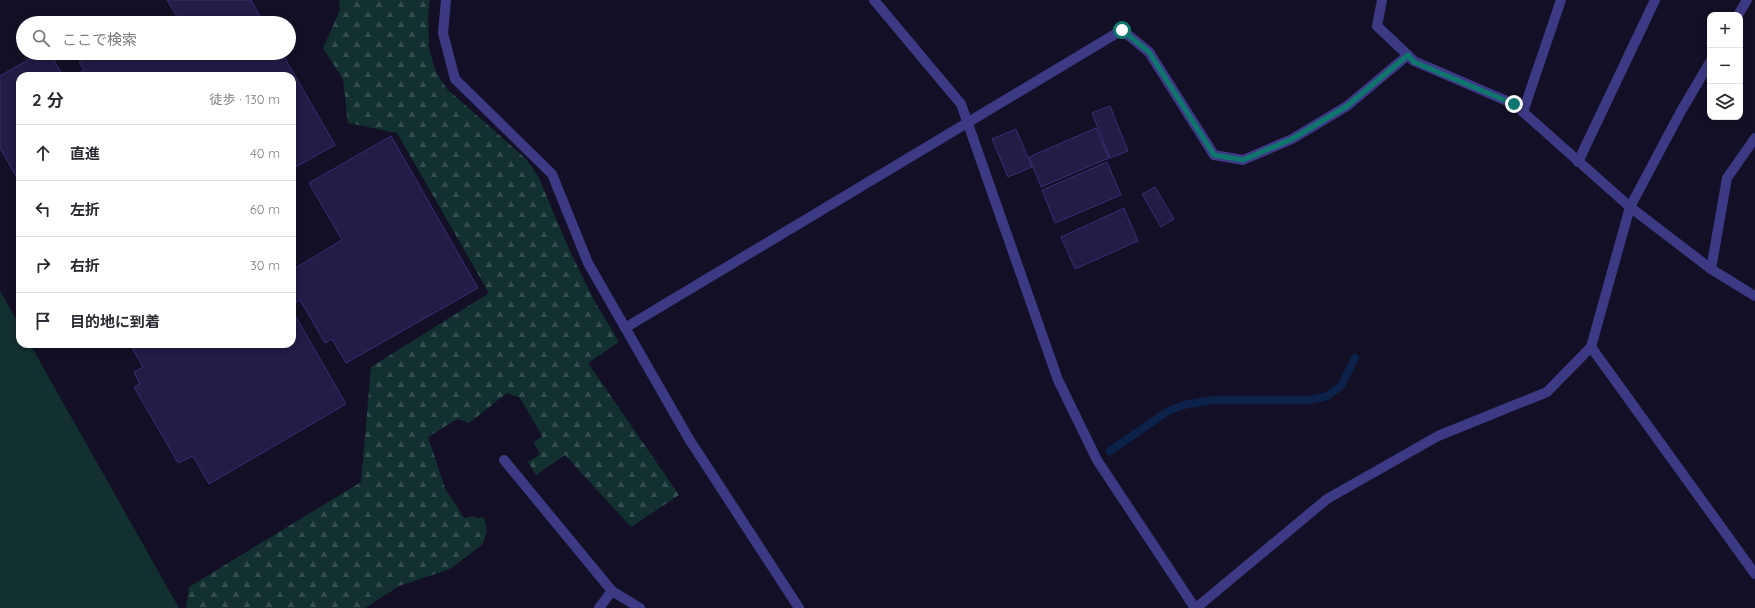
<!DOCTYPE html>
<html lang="ja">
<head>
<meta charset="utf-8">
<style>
	body { margin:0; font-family:Quicksand,"Noto Sans JP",sans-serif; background:#f7f7f7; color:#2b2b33 }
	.controls { position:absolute; right:12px; top:12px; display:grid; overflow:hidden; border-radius:8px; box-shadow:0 2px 10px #0003 }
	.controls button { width:36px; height:36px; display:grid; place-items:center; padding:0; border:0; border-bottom:1px solid #e1e1e2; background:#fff; color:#2b2b33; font:20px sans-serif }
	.stop { position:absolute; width:12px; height:12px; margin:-9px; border:3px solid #0f766e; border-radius:50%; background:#fff }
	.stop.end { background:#0f766e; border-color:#fff; box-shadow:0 1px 4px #0008 }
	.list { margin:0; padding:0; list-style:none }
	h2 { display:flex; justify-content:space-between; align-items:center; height:52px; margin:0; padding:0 16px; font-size:17px }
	h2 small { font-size:13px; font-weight:400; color:#7c7c81 }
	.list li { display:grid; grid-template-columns:26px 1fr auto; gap:12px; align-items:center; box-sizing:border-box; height:56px; padding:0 16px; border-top:1px solid #e1e1e2 }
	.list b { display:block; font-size:15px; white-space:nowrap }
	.list em { font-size:13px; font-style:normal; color:#7c7c81 }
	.icon { flex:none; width:22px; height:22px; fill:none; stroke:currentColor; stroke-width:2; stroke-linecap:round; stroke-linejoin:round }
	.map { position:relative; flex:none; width:1755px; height:608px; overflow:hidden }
	.search { position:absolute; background:#fff; box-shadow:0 2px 10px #0003; left:16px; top:16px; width:280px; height:44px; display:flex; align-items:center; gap:10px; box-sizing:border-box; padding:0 14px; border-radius:22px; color:#7c7c81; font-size:15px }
	.panel { position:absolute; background:#fff; box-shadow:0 2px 10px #0003; left:16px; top:72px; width:280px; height:276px; border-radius:12px }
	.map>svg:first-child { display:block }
	.grass { fill:#12302f }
	.forest { fill:url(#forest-firs) }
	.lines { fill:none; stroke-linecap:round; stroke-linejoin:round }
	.stream { stroke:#0c2248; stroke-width:8 }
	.building { fill:#241b47; stroke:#3b2d73 }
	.minor { stroke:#3d3a85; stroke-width:10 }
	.route { stroke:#0f766e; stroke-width:5 }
</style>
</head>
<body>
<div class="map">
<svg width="1755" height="608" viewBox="0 0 1755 608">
	<defs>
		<pattern id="forest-firs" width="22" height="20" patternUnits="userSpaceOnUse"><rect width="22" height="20" fill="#12302f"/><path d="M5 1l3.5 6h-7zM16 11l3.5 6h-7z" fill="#344d4e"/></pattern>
	</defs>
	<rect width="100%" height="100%" fill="#130f26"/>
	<path class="grass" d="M 0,291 L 20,326 L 20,344 L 30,344 L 179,608 L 0,608 Z"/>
	<path class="forest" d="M 339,0 L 430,0 L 428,13 L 429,48 L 436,72 L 447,89 L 526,159 L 539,178 L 568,247 L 594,300 L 619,342 L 588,363 L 679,495 L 631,527 L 565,455 L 536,475 L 528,462 L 540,454 L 534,442 L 542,436 L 520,398 L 507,393 L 469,423 L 457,419 L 428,437 L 445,488 L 464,518 L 473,516 L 477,518 L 484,517 L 487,531 L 483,544 L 450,569 L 399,586 L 365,608 L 186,608 L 189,587 L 361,482 L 371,367 L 489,293 L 397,133 L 348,123 L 343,79 L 323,48 L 340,10 Z"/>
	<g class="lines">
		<path class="stream" d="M 1110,451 L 1168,411 L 1184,405 L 1214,400 L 1310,400 L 1327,396 L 1341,386 L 1355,358"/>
	</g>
	<g class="building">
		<path d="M 167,0 L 251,0 L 264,23 L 181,23 Z"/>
		<path d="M 40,53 L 50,53 L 63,76 L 20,76 L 20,183 L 0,148 L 0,76 Z"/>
		<path d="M 93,53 L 282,53 L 335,145 L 292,169 L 292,76 L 74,76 L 84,70 L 79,62 Z"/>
		<path d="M 1110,106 L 1128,151 L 1110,158 L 1092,113 Z"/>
		<path d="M 1096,128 L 1109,158 L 1041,187 L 1029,157 Z"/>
		<path d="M 1016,129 L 1032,167 L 1008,177 L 992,139 Z"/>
		<path d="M 391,136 L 478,288 L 346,363 L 332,339 L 325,343 L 300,300 L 292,305 L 292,270 L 342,240 L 309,183 Z"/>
		<path d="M 1107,162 L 1121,195 L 1055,223 L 1042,190 Z"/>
		<path d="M 1155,187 L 1174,219 L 1161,227 L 1142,194 Z"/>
		<path d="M 1124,208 L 1138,241 L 1075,269 L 1061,237 Z"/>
		<path d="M 292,310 L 346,404 L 209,484 L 193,456 L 178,463 L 134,387 L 140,384 L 134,372 L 143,367 L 131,346 L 134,344 L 292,344 Z"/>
	</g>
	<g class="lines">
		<g class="minor">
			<path d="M 446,0 L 443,33 L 455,79 L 552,174 L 588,263 L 689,439 L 799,608"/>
			<path d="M 874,0 L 961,104 L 1058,380 L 1097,460 L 1195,608"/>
			<path d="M 1382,0 L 1377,26 L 1414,61 L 1514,104 L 1630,207 L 1711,269 L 1755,296"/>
			<path d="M 1738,15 L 1747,0"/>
			<path d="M 1523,112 L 1561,0"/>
			<path d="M 1578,162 L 1655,0"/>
			<path d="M 1711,269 L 1727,178 L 1755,138"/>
			<path d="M 625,328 L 1122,30 L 1149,52 L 1214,155 L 1243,160 L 1292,139 L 1347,106 L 1408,55"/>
			<path d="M 1591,347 L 1755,574"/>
			<path d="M 504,460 L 612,591"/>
			<path d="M 599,608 L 612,591 L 640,608"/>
			<path d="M 1196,608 L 1327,499 L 1438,436 L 1547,392 L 1591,347 L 1630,207 L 1680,113 L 1710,62"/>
		</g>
	</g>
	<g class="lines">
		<path class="route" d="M 1122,30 L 1149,52 L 1214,155 L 1243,160 L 1292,139 L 1347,106 L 1408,55 L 1414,62 L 1514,104"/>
	</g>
</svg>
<div class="controls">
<button>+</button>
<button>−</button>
<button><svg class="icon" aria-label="layers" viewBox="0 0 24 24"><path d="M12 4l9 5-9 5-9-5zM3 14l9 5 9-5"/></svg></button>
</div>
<div class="stop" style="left:1122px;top:30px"></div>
<div class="stop end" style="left:1514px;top:104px"></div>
<div class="search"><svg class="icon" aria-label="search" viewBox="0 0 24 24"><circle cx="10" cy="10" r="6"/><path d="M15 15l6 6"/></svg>ここで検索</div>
<section class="panel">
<h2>2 分<small>徒歩 · 130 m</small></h2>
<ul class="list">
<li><svg class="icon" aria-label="ahead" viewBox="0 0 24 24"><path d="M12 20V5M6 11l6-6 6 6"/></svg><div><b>直進</b></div><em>40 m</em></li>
<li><svg class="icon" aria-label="left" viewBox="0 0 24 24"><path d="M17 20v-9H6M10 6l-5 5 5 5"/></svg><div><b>左折</b></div><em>60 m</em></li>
<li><svg class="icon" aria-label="right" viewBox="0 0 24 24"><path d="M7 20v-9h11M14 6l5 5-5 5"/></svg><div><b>右折</b></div><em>30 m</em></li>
<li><svg class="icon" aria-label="arrive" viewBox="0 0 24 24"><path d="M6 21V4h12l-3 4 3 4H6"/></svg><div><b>目的地に到着</b></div></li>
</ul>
</section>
</div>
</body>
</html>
